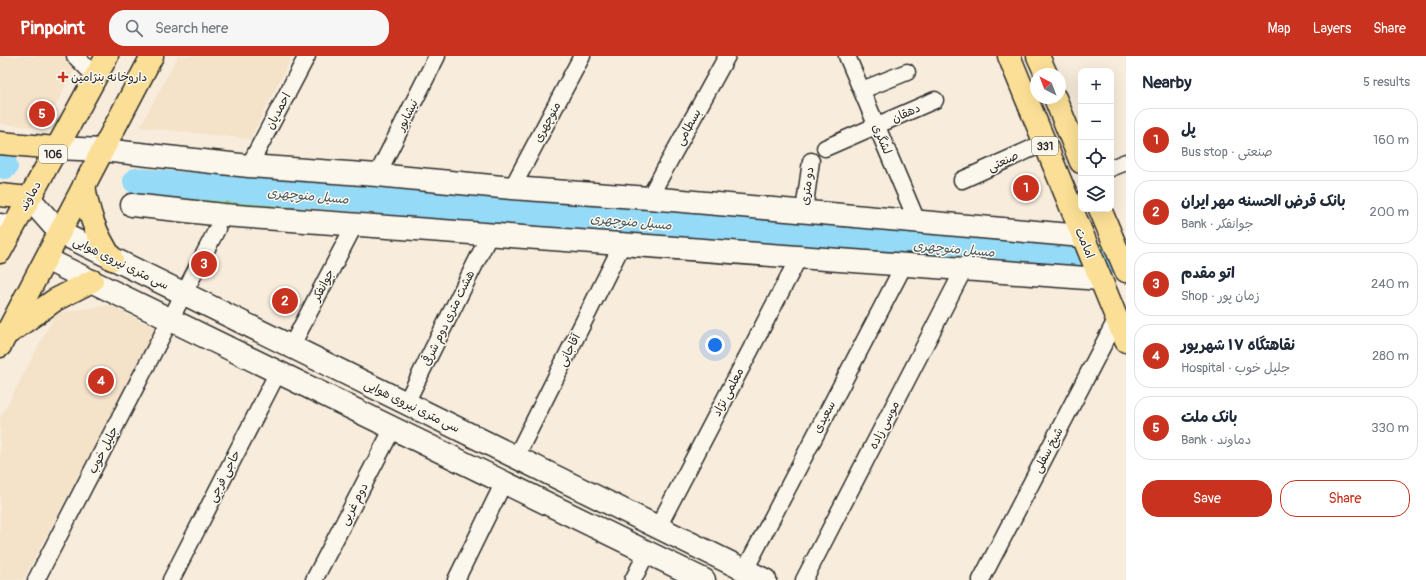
<!DOCTYPE html>
<html lang="en">
<head>
<meta charset="utf-8">
<style>
	body { margin:0; font-family:Pangolin,"Playpen Sans Arabic",sans-serif; background:#f6f6f7; color:#1f2937 }
	.controls { position:absolute; right:12px; top:12px; display:grid; overflow:hidden; border-radius:8px; box-shadow:0 4px 16px #0002 }
	.controls button { width:36px; height:36px; display:grid; place-items:center; padding:0; border:0; border-bottom:1px solid #e0e1e3; background:#fff; color:#1f2937; font:20px sans-serif }
	.compass { position:absolute; left:1030px; top:12px; width:36px; height:36px; border-radius:50%; background:#fff; box-shadow:0 4px 16px #0002; rotate:318deg }
	.you { position:absolute; left:715px; top:289px; width:14px; height:14px; margin:-10px; border:3px solid #fff; border-radius:50%; background:#1a73e8; box-shadow:0 0 0 6px #1a73e833 }
	.badge { display:grid; place-items:center; width:26px; height:26px; border-radius:50%; background:#c8321e; color:#fff; font-size:13px; font-weight:700 }
	.pin { position:absolute; translate:-50% -50%; border:2px solid #fff; box-shadow:0 1px 4px #0006 }
	.list { margin:0; padding:0; list-style:none }
	h2 { display:flex; justify-content:space-between; align-items:center; height:52px; margin:0; padding:0 16px; font-size:17px }
	h2 small { font-size:13px; font-weight:400; color:#747a83 }
	.list li { display:grid; grid-template-columns:26px 1fr auto; gap:12px; align-items:center; box-sizing:border-box; height:64px; margin:0 8px 8px; padding:0 8px; border:1px solid #e0e1e3; border-radius:16px }
	.list b { display:block; font-size:15px; white-space:nowrap }
	.list p { margin:0; font-size:13px; white-space:nowrap; color:#747a83 }
	.list em { font-size:13px; font-style:normal; color:#747a83 }
	.actions { display:flex; gap:8px; padding:12px 16px }
	.actions a { flex:1; padding:9px 0; border:1px solid #c8321e; border-radius:16px; text-align:center; font-size:14px; color:#c8321e }
	.actions .main { background:#c8321e; color:#fff }
	.icon { flex:none; width:22px; height:22px; fill:none; stroke:currentColor; stroke-width:2; stroke-linecap:round; stroke-linejoin:round }
	.map { position:relative; flex:none; width:1126px; height:524px; overflow:hidden }
	header { display:flex; align-items:center; gap:24px; box-sizing:border-box; height:56px; padding:0 20px; background:#c8321e; color:#fff }
	header strong { font-size:19px }
	nav { display:flex; gap:22px; margin-inline-start:auto; font-size:14px }
	.search { width:280px; height:36px; background:#f6f6f7; display:flex; align-items:center; gap:10px; box-sizing:border-box; padding:0 14px; border-radius:16px; color:#747a83; font-size:15px }
	main { display:flex }
	aside { flex:1; background:#fff }
	.map>svg:first-child { display:block }
	.built { fill:#f4e2c9 }
	.park { fill:url(#park-dots); stroke:#678669 }
	.lines { fill:none; stroke-linecap:round; stroke-linejoin:round }
	.river { stroke:#95daf7; stroke-width:26 }
	.street-casing { stroke:#2b2b2b; stroke-width:19 }
	.secondary-casing { stroke:#2b2b2b; stroke-width:25 }
	.primary-casing { stroke:#2b2b2b; stroke-width:25 }
	.street { stroke:#fbf7ec; stroke-width:16 }
	.secondary { stroke:#fbf7ec; stroke-width:22 }
	.primary { stroke:#fbdf96; stroke-width:22 }
	.poi-dot { fill:#c8321e; stroke:#fbf7ec; stroke-width:1.5 }
	.labels { text-anchor:middle; stroke-width:3; stroke-linejoin:round; paint-order:stroke }
	.shield { fill:#fbf7ec; stroke:#696865; stroke-width:1 }
	.shield-label { font-size:11px; font-weight:bold; fill:#2b2b2b }
	.poi-label { font-size:12px; fill:#2b2b2b; stroke:#fbf7ec; text-anchor:start }
	.street-label { font-size:12px; fill:#2b2b2b; stroke:#fbf7ec }
	.water-label { font-size:13px; font-style:italic; fill:#46575e; stroke:#fbf7ec }
</style>
</head>
<body>
<header>
<strong>Pinpoint</strong>
<div class="search"><svg class="icon" aria-label="search" viewBox="0 0 24 24"><circle cx="10" cy="10" r="6"/><path d="M15 15l6 6"/></svg>Search here</div>
<nav><a>Map</a><a>Layers</a><a>Share</a></nav>
</header>
<main>
<div class="map">
<svg width="1126" height="524" viewBox="0 0 1126 524">
	<defs>
		<pattern id="park-dots" width="8" height="8" patternUnits="userSpaceOnUse"><rect width="8" height="8" fill="#a3e0a7"/><path d="M2 2h.1M6 6h.1" fill="none" stroke="#8cc090" stroke-width="1.8" stroke-linecap="round"/></pattern>
	</defs>
	<rect width="100%" height="100%" fill="#f8eddc"/>
	<filter id="ink" filterUnits="userSpaceOnUse"><feTurbulence type="fractalNoise" baseFrequency=".025" numOctaves="2"/><feDisplacementMap in="SourceGraphic" scale="8" xChannelSelector="R" yChannelSelector="G"/><feConvolveMatrix kernelMatrix="1 2 1 2 8 2 1 2 1" color-interpolation-filters="sRGB"/></filter>
	<g filter="url(#ink)">
		<g class="built">
			<path d="M 0,0 L 81,0 L 44,72 L 0,68 Z"/>
			<path d="M 178,0 L 292,0 L 250,83 L 140,71 Z"/>
			<path d="M 110,249 L 156,273 L 23,524 L 0,524 L 0,362 L 56,257 Z"/>
		</g>
		<path class="park" d="M 137,114 L 318,129 L 315,150 L 261,153 L 130,136 Z"/>
		<g class="lines">
			<g class="river">
				<path d="M 0,109 L 5,110"/>
				<path d="M 136,125 L 1126,206"/>
			</g>
			<g class="street-casing">
				<g id="street">
					<path d="M 75,0 L 96,21"/>
					<path d="M 847,0 L 917,165"/>
					<path d="M 862,34 L 907,16"/>
					<path d="M 825,92 L 935,44"/>
					<path d="M 249,110 L 307,0"/>
					<path d="M 1111,112 L 1126,106"/>
					<path d="M 377,119 L 437,0"/>
					<path d="M 962,124 L 1044,87"/>
					<path d="M 512,132 L 582,0"/>
					<path d="M 649,142 L 727,0"/>
					<path d="M 804,155 L 811,105"/>
					<path d="M 0,166 L 15,168"/>
					<path d="M 291,291 L 355,168"/>
					<path d="M 406,347 L 490,178"/>
					<path d="M 516,401 L 623,187"/>
					<path d="M 658,471 L 799,201"/>
					<path d="M 745,514 L 904,209"/>
					<path d="M 36,524 L 217,173"/>
					<path d="M 171,524 L 278,316"/>
					<path d="M 314,524 L 393,372"/>
					<path d="M 456,524 L 504,426"/>
					<path d="M 633,524 L 647,496"/>
					<path d="M 804,524 L 964,213"/>
					<path d="M 981,524 L 1116,264"/>
				</g>
			</g>
			<g class="secondary-casing">
				<g id="secondary">
					<path d="M 56,92 L 103,94 L 249,110 L 377,119 L 512,132 L 649,142 L 1082,180"/>
					<path d="M 29,142 L 59,176 L 765,524"/>
					<path d="M 132,149 L 223,159 L 1100,223"/>
					<path d="M 46,203 L 704,524"/>
				</g>
			</g>
			<g class="primary-casing">
				<g id="primary">
					<path d="M 1009,0 L 1126,285"/>
					<path d="M 1038,0 L 1046,18"/>
					<path d="M 1055,42 L 1081,106"/>
					<path d="M 0,87 L 56,92"/>
					<path d="M 84,129 C 88,157 96,179 112,203"/>
					<path d="M 0,139 L 29,142"/>
					<path d="M 1100,153 L 1126,215"/>
					<path d="M 0,196 L 107,0"/>
					<path d="M 10,276 L 55,244 L 92,225"/>
					<path d="M 0,290 L 152,0"/>
				</g>
			</g>
			<use href="#street" class="street"/>
			<use href="#secondary" class="secondary"/>
			<use href="#primary" class="primary"/>
		</g>
	</g>
	<path class="poi-dot" d="M61 15h4v4h4v4h-4v4h-4v-4h-4v-4h4z"/>
	<g class="labels">
		<g class="shield">
			<rect x="1032" y="81" width="26" height="18" rx="3"/>
			<rect x="39" y="89" width="28" height="18" rx="3"/>
		</g>
		<g class="shield-label">
			<text x="1045" y="94">331</text>
			<text x="53" y="102">106</text>
		</g>
		<g class="poi-label">
			<text x="71" y="25">داروخانه بنژامین</text>
		</g>
		<g class="street-label">
			<text transform="translate(278 55) rotate(-62)" y="4">احمدیان</text>
			<text transform="translate(906 57) rotate(-24)" y="4">دهقان</text>
			<text transform="translate(407 59) rotate(-63)" y="4">نیشابور</text>
			<text transform="translate(547 66) rotate(-62)" y="4">منوچهری</text>
			<text transform="translate(688 71) rotate(-61)" y="4">بسطامی</text>
			<text transform="translate(882 83) rotate(67)" y="4">لشگری</text>
			<text transform="translate(1003 105) rotate(-25)" y="4">صنعتی</text>
			<text transform="translate(807 130) rotate(-82)" y="4">دو متری</text>
			<text transform="translate(30 140) rotate(-61)" y="4">دماوند</text>
			<text transform="translate(1085 187) rotate(67)" y="4">امامت</text>
			<text transform="translate(121 207) rotate(26)" y="4">سی متری نیروی هوایی</text>
			<text transform="translate(323 229) rotate(-63)" y="4">جوانفکر</text>
			<text transform="translate(448 262) rotate(-64)" y="4">هشت متری دوم شرقی</text>
			<text transform="translate(569 294) rotate(-63)" y="4">آقاجانی</text>
			<text transform="translate(728 336) rotate(-62)" y="4">معلمی نژاد</text>
			<text transform="translate(412 350) rotate(26)" y="4">سی متری نیروی هوایی</text>
			<text transform="translate(824 361) rotate(-62)" y="4">سعیدی</text>
			<text transform="translate(884 369) rotate(-63)" y="4">موسی زاده</text>
			<text transform="translate(103 394) rotate(-63)" y="4">جلیل خوب</text>
			<text transform="translate(1048 394) rotate(-62)" y="4">شیخ سفلی</text>
			<text transform="translate(224 420) rotate(-63)" y="4">حاجی فرجی</text>
			<text transform="translate(354 448) rotate(-62)" y="4">دوم غربی</text>
		</g>
		<g class="water-label">
			<text transform="translate(308 139) rotate(5)" y="5">مسیل منوچهری</text>
			<text transform="translate(631 165) rotate(5)" y="5">مسیل منوچهری</text>
			<text transform="translate(954 192) rotate(5)" y="5">مسیل منوچهری</text>
		</g>
	</g>
</svg>
<div class="controls">
<button>+</button>
<button>−</button>
<button><svg class="icon" aria-label="locate" viewBox="0 0 24 24"><circle cx="12" cy="12" r="6"/><path d="M12 2v4M12 18v4M2 12h4M18 12h4"/></svg></button>
<button><svg class="icon" aria-label="layers" viewBox="0 0 24 24"><path d="M12 4l9 5-9 5-9-5zM3 14l9 5 9-5"/></svg></button>
</div>
<svg class="compass" viewBox="-18 -18 36 36"><path d="M0-13l5 13h-10z" fill="#e53935"/><path d="M0 13l5-13h-10z" fill="#747a83"/></svg>
<div class="you"></div>
<div class="pin badge" style="left:1026px;top:132px">1</div>
<div class="pin badge" style="left:285px;top:245px">2</div>
<div class="pin badge" style="left:204px;top:208px">3</div>
<div class="pin badge" style="left:101px;top:325px">4</div>
<div class="pin badge" style="left:42px;top:58px">5</div>
</div>
<aside>
<h2>Nearby<small>5 results</small></h2>
<ul class="list">
<li><span class="badge">1</span><div><b>پل</b><p>Bus stop · صنعتی</p></div><em>160 m</em></li>
<li><span class="badge">2</span><div><b>بانک قرض الحسنه مهر ایران</b><p>Bank · جوانفکر</p></div><em>200 m</em></li>
<li><span class="badge">3</span><div><b>اتو مقدم</b><p>Shop · زمان پور</p></div><em>240 m</em></li>
<li><span class="badge">4</span><div><b>نقاهتگاه ۱۷ شهریور</b><p>Hospital · جلیل خوب</p></div><em>280 m</em></li>
<li><span class="badge">5</span><div><b>بانک ملت</b><p>Bank · دماوند</p></div><em>330 m</em></li>
</ul>
<div class="actions"><a class="main">Save</a><a>Share</a></div>
</aside>
</main>
</body>
</html>
